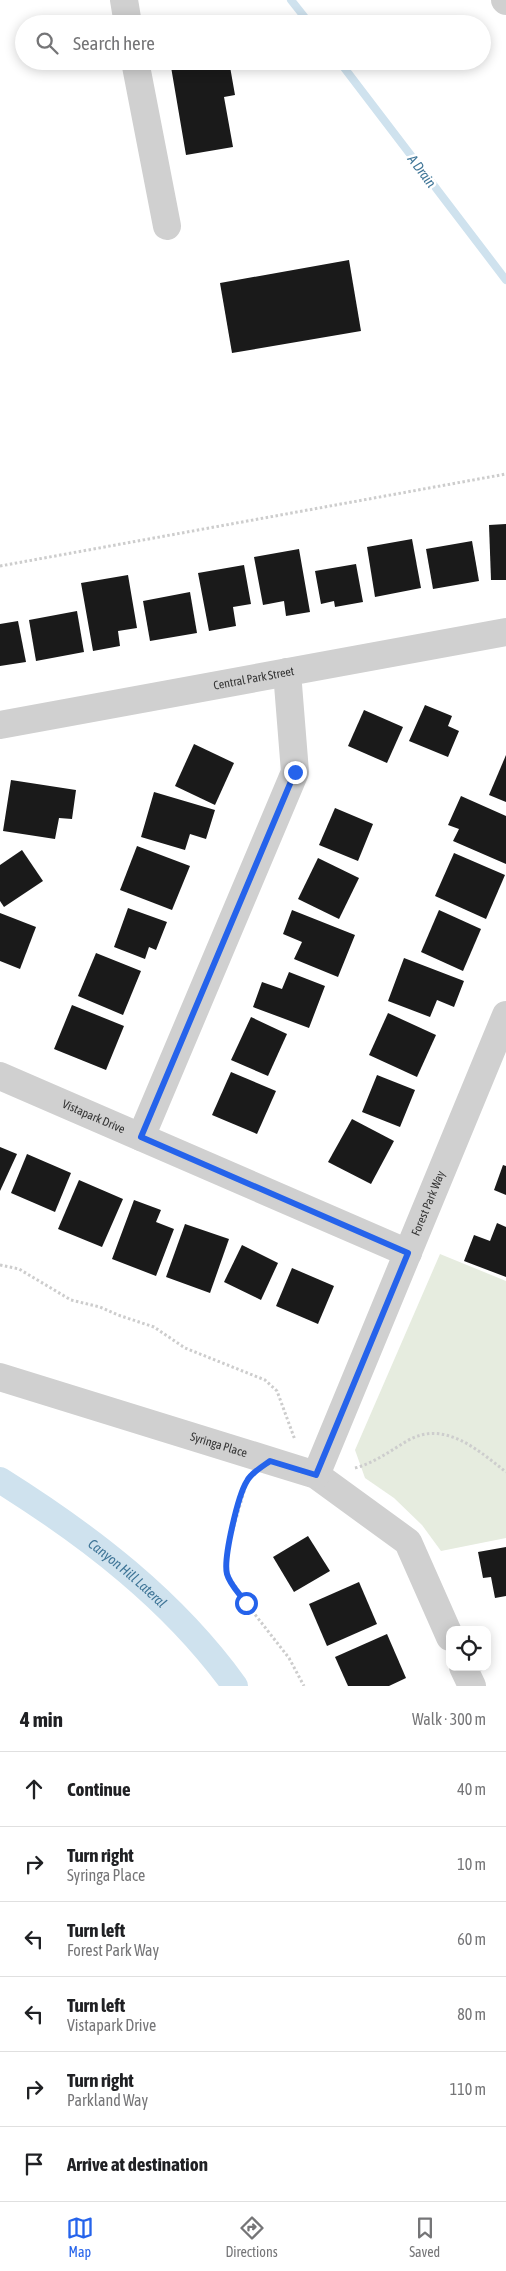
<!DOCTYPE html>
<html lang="en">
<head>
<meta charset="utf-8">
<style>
	body { margin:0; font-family:"Asap Condensed",sans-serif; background:#f6f6f6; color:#202124 }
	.controls { position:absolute; right:15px; bottom:15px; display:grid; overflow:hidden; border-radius:10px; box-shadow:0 2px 12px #0003 }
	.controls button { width:45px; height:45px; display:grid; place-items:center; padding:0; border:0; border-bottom:1px solid #e0e0e0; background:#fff; color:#202124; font:25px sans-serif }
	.stop { position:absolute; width:15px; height:15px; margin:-11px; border:4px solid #2563eb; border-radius:50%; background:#fff }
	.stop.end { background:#2563eb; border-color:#fff; box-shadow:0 1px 5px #0008 }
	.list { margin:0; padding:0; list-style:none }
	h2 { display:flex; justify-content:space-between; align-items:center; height:65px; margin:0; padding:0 20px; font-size:21px }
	h2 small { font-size:16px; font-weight:400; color:#757577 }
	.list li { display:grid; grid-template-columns:32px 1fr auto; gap:15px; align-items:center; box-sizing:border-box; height:75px; padding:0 20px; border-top:1px solid #e0e0e0 }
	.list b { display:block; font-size:19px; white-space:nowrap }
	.list p { margin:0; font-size:16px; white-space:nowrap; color:#757577 }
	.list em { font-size:16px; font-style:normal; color:#757577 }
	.icon { flex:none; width:28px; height:28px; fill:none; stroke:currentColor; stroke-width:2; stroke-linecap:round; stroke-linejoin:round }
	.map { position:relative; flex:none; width:506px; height:1686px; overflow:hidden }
	.search { position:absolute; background:#fff; box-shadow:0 2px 12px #0003; left:15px; right:15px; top:15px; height:55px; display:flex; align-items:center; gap:12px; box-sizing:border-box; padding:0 18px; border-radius:28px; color:#757577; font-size:19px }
	.sheet { height:515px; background:#fff }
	nav { display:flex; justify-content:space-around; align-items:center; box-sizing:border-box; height:70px; border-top:1px solid #e0e0e0; background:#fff; font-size:14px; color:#757577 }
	nav a { display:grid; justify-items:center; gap:2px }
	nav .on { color:#2563eb }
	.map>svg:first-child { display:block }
	.green { fill:#e6ecdf }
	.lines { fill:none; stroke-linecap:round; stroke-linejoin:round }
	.stream { stroke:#cfe2ee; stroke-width:8 }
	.canal { stroke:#cfe2ee; stroke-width:26 }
	.building { fill:#1a1a1a }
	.path { stroke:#cdcdcd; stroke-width:3; stroke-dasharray:2.5 2.5; stroke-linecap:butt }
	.minor { stroke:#d0d0d0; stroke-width:28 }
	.route { stroke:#2563eb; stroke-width:6 }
	.labels { text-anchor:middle; stroke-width:5; stroke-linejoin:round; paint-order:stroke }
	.street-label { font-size:12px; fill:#333; stroke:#fff }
	.water-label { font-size:14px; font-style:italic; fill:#3f7597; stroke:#fff }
</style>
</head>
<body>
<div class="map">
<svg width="506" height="1686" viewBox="0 0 506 1686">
	<rect width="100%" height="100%" fill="#fff"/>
	<path class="green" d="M 440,1254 L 506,1281 L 506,1538 L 441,1551 L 422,1525 L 394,1498 L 365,1478 L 355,1450 Z"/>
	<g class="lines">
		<g class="stream">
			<path d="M 291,0 L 310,24"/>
			<path d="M 339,61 L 506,280"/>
		</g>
		<path class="canal" id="s1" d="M 0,1480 C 89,1536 173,1600 235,1686"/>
	</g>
	<g class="building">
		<path d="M 170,61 L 229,61 L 235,95 L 224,97 L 233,147 L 186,155 Z"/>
		<path d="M 349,260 L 361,331 L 232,353 L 220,283 Z"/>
		<path d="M 506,524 L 506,580 L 491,580 L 489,525 Z"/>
		<path d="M 412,539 L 421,588 L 375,597 L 367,547 Z"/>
		<path d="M 472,541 L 479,581 L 433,589 L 426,549 Z"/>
		<path d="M 299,549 L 310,612 L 286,616 L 284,601 L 263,605 L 254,557 Z"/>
		<path d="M 356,564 L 363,602 L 335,607 L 334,601 L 321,604 L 315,571 Z"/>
		<path d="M 244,565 L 251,604 L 233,607 L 236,626 L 209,631 L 198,573 Z"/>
		<path d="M 128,575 L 137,628 L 118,631 L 120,646 L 93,651 L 81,583 Z"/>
		<path d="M 190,592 L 197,633 L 150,641 L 143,601 Z"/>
		<path d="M 77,611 L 84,652 L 36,661 L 29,620 Z"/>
		<path d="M 18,621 L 26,662 L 0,666 L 0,624 Z"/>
		<path d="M 425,705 L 452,716 L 448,726 L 459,731 L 448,757 L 409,741 Z"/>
		<path d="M 364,710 L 403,727 L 387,763 L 348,746 Z"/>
		<path d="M 194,744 L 234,763 L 215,805 L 175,786 Z"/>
		<path d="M 506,755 L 506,802 L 489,795 Z"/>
		<path d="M 11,780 L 76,790 L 72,819 L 59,818 L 55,839 L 3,831 Z"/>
		<path d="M 154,792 L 215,810 L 206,839 L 190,834 L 185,850 L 141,837 Z"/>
		<path d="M 461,796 L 506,816 L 506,864 L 453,841 L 459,829 L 448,825 Z"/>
		<path d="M 335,808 L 373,824 L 358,861 L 319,845 Z"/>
		<path d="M 137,846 L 190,866 L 172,910 L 120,890 Z"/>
		<path d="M 22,850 L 43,881 L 4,907 L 0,901 L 0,865 Z"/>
		<path d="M 454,853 L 505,875 L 486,919 L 435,896 Z"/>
		<path d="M 318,858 L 359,878 L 339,919 L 298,899 Z"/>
		<path d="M 128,908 L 167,922 L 156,950 L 149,947 L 145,959 L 114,947 Z"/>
		<path d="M 292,910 L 355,935 L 338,977 L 294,959 L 302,942 L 283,934 Z"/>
		<path d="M 439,910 L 481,929 L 463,971 L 421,952 Z"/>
		<path d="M 0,913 L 36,927 L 20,969 L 0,961 Z"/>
		<path d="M 96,953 L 141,971 L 123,1015 L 78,996 Z"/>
		<path d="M 404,958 L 464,981 L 454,1007 L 437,1000 L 430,1017 L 388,1001 Z"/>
		<path d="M 289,972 L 325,986 L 309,1028 L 253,1007 L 262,982 L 282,989 Z"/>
		<path d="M 72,1005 L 124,1026 L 106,1070 L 54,1049 Z"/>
		<path d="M 388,1013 L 436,1035 L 417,1077 L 369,1055 Z"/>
		<path d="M 251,1017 L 287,1034 L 268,1076 L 231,1060 Z"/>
		<path d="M 231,1072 L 276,1091 L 257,1134 L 212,1115 Z"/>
		<path d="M 377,1075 L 415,1090 L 400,1127 L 362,1112 Z"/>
		<path d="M 352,1119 L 394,1141 L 371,1184 L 328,1162 Z"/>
		<path d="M 0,1147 L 17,1154 L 0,1191 Z"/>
		<path d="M 27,1154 L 71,1173 L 55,1212 L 11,1193 Z"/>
		<path d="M 503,1165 L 506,1166 L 506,1195 L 494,1190 Z"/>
		<path d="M 79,1180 L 123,1199 L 102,1247 L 58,1229 Z"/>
		<path d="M 134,1200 L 161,1210 L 156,1222 L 174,1229 L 156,1276 L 112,1259 Z"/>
		<path d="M 497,1223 L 506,1227 L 506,1277 L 464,1261 L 474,1235 L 490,1241 Z"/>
		<path d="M 185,1224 L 229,1239 L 210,1293 L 166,1277 Z"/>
		<path d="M 242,1245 L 278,1263 L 261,1300 L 224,1282 Z"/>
		<path d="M 292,1268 L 334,1286 L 318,1324 L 276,1306 Z"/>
		<path d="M 308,1536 L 330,1571 L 294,1592 L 273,1557 Z"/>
		<path d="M 506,1547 L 506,1596 L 495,1598 L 491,1577 L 483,1578 L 478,1552 Z"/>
		<path d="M 359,1582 L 377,1624 L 327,1646 L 309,1604 Z"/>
		<path d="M 387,1634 L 406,1678 L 389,1686 L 348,1686 L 335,1657 Z"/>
	</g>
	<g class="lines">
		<g class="path">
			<path d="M 0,566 L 506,474"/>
			<path d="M 0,1265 L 19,1269 L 71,1300 L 100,1307 L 118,1315 L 154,1327 L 185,1348 L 265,1380 L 277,1391 L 295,1440"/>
			<path d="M 355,1468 C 374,1463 390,1451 407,1441 C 444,1419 478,1450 506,1472"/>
			<path d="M 247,1481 L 228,1547 L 227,1573 L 246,1603 L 289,1658 L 304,1686"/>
		</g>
		<g class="minor">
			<path d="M 124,0 L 128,24"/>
			<path d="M 505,0 L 506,1"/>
			<path d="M 135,61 L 167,226"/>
			<path id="s2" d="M 0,725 L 506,632"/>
			<path id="s3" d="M 0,1076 L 408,1253"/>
			<path d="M 141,1137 L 295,772 L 287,672"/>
			<path id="s4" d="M 0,1377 L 316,1475 L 408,1542 L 450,1637"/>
			<path id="s5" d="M 316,1475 L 506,1015"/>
			<path d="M 463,1667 L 472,1686"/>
		</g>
	</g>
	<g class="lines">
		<path class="route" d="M 246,1603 C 240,1594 230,1585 227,1574 C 223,1559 238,1495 247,1481 C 251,1473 263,1466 270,1461 L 316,1475 L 408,1253 L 141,1137 L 295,772"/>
	</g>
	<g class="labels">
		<g class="street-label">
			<text dy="4" stroke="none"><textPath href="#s2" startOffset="258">Central Park Street</textPath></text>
			<text dy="4" stroke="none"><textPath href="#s3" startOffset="102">Vistapark Drive</textPath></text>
			<text dy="4" stroke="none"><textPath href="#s5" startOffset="294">Forest Park Way</textPath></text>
			<text dy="4" stroke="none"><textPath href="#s4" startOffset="229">Syringa Place</textPath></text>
		</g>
		<g class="water-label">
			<text transform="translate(422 171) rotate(53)" y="5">A Drain</text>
			<text dy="5" stroke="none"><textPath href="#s1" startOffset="158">Canyon Hill Lateral</textPath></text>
		</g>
	</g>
</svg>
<div class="controls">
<button><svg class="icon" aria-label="locate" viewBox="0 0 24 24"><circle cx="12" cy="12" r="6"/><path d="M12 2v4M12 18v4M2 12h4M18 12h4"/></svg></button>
</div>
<div class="stop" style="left:246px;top:1603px"></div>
<div class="stop end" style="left:295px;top:772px"></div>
<div class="search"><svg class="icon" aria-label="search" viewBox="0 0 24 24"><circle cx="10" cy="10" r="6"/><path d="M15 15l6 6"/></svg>Search here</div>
</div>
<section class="sheet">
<h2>4 min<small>Walk · 300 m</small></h2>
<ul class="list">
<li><svg class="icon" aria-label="ahead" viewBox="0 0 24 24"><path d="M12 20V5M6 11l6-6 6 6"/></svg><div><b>Continue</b></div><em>40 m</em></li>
<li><svg class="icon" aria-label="right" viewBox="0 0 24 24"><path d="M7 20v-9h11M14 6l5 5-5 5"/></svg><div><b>Turn right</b><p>Syringa Place</p></div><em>10 m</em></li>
<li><svg class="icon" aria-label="left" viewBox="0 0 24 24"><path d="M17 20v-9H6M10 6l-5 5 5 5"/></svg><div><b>Turn left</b><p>Forest Park Way</p></div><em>60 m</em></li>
<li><svg class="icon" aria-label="left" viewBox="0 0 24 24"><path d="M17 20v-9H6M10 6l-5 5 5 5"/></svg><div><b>Turn left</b><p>Vistapark Drive</p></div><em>80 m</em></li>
<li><svg class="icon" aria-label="right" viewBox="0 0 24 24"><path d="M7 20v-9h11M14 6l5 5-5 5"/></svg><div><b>Turn right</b><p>Parkland Way</p></div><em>110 m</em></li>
<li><svg class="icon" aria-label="arrive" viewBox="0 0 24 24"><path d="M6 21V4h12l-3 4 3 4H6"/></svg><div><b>Arrive at destination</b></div></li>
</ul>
</section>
<nav>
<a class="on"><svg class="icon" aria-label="map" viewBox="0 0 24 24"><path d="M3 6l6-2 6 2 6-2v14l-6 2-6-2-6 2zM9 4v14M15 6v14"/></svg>Map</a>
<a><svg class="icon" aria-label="directions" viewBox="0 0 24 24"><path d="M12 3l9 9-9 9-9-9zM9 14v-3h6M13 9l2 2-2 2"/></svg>Directions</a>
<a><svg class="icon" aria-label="saved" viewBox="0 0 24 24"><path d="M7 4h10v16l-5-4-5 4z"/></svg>Saved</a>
</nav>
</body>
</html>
